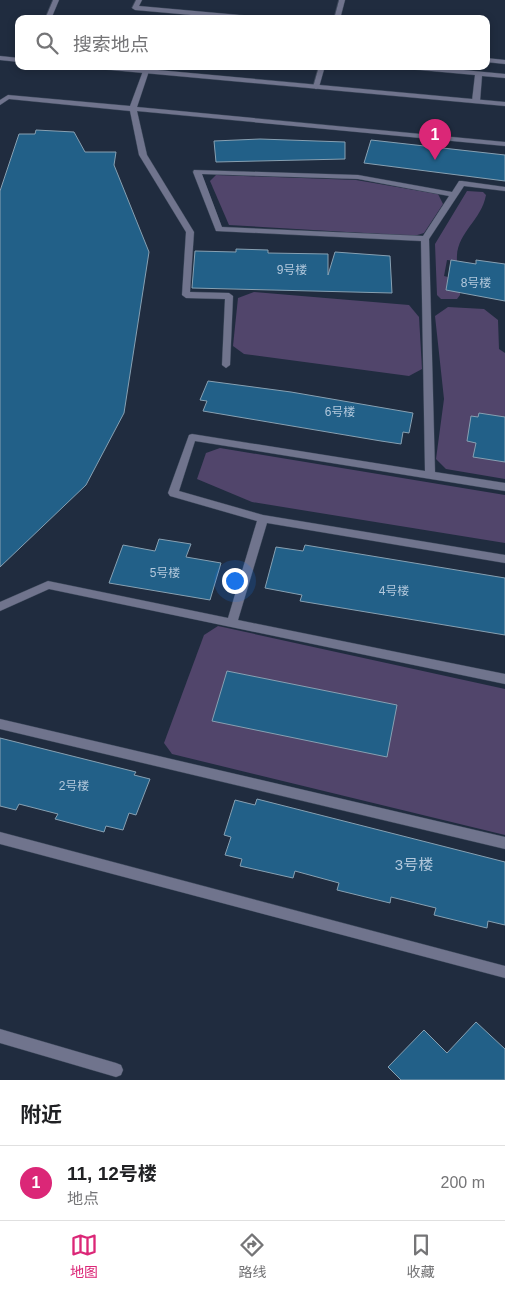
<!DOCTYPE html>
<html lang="zh">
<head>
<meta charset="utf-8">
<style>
	body { margin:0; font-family:Arial,"Noto Sans SC",sans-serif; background:#f2f2f2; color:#202124 }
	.you { position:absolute; left:234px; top:580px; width:18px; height:18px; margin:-12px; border:4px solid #fff; border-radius:50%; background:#1a73e8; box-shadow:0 0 0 8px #1a73e833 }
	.badge { display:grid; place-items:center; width:32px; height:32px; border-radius:50%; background:#db2777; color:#fff; font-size:16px; font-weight:700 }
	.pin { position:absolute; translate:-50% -41px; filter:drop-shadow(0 1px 2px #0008) }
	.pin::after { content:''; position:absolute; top:26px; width:18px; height:15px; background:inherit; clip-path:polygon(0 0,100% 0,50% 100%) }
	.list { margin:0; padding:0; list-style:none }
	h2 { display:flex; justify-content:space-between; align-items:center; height:65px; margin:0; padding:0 20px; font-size:21px }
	h2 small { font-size:16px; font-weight:400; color:#757577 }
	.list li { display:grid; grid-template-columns:32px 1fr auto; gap:15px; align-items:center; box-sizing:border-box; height:75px; padding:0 20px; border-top:1px solid #e0e0e0 }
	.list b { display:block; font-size:19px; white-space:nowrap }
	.list p { margin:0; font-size:16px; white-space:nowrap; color:#757577 }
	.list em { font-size:16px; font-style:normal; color:#757577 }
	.icon { flex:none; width:28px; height:28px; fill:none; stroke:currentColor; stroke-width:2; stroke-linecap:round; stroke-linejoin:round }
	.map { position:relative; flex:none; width:505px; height:1080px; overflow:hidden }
	.search { position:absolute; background:#fff; box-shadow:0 2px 8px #0003; left:15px; right:15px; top:15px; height:55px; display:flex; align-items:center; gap:12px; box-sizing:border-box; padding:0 18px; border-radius:10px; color:#757577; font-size:19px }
	.sheet { height:140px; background:#fff }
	nav { display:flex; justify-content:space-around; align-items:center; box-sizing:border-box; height:70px; border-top:1px solid #e0e0e0; background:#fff; font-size:14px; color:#757577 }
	nav a { display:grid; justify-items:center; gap:2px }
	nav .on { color:#db2777 }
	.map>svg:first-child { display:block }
	.green { fill:#51456b }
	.building { fill:#226088; stroke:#87a0b2 }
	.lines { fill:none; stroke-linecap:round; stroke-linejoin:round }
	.service-casing { stroke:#3b4759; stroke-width:1 }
	.tertiary-casing { stroke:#3b4759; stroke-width:1 }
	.service { fill:#70748d; fill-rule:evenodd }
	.tertiary { fill:#70748d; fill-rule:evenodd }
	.labels { text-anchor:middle; stroke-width:4; stroke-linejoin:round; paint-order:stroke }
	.number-label { font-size:12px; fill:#b3c8dc }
	.near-number-label { font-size:15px; fill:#b3c8dc }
</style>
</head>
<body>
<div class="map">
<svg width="505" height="1080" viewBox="0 0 505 1080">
	<rect width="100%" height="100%" fill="#202c3f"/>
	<g class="green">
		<path d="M 216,175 L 356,180 L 438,194 L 443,204 L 424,233 L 414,236 L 229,225 L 210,181 Z"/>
		<path d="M 467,191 L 483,192 L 486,195 C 481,222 455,233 457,261 L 447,260 L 444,276 L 448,277 L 446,290 L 460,292 L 460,295 L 457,299 L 441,299 L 437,295 L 435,244 Z"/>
		<path d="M 254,292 L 409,305 L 419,317 L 422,369 L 409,376 L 244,354 L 233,346 L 238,298 Z"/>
		<path d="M 448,307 L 484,309 L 498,320 L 499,349 L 505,353 L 505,479 L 446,469 L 436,459 L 444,399 L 435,316 Z"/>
		<path d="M 220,448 L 505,495 L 505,543 L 252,502 L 197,479 L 206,453 Z"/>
		<path d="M 218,626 L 505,689 L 505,835 L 172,754 L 164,743 L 204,635 Z"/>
	</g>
	<g class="building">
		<path d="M 36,130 L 74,132 L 85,152 L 116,152 L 114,165 L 149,252 L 124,413 L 86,485 L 0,567 L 0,191 L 19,134 L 35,134 Z"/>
		<path d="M 260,139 L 345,142 L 345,159 L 216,162 L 214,141 Z"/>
		<path d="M 371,140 L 505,155 L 505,181 L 364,163 Z"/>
		<path d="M 236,249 L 268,250 L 268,253 L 328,254 L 328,275 L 335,252 L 390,256 L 392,293 L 192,288 L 195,251 L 236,252 Z"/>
		<path d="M 451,260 L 476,264 L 476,260 L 505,264 L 505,301 L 446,290 Z"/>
		<path d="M 208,381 L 291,392 L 413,413 L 409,433 L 403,432 L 401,444 L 381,441 L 203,411 L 207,401 L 200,400 Z"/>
		<path d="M 479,413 L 505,417 L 505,462 L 473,457 L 476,443 L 467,441 L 471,416 L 478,417 Z"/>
		<path d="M 159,539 L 191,544 L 186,557 L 221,563 L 210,600 L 109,583 L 123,545 L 155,551 Z"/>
		<path d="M 305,545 L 505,578 L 505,635 L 300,601 L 302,595 L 265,588 L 276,547 L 303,551 Z"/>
		<path d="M 227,671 L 397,705 L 387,757 L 212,721 Z"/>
		<path d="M 0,738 L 136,772 L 134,775 L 150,779 L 136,815 L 129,813 L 123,830 L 106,826 L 104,832 L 55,819 L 58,814 L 19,804 L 16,810 L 0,806 Z"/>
		<path d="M 257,799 L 505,862 L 505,925 L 488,921 L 487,928 L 434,915 L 436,908 L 391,897 L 390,903 L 337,890 L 339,883 L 295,871 L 293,878 L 240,866 L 242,859 L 225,855 L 231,837 L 224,835 L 235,800 L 255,805 Z"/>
		<path d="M 476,1022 L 505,1049 L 505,1080 L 401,1080 L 388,1067 L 424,1030 L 447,1053 Z"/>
	</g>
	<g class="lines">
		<g class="service-casing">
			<g id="service">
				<path d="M 53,0 L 59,0 L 51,19 L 45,19 Z"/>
				<path d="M 136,0 L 142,0 L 139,6 L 261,17 L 264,19 L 236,19 L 135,10 L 132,8 Z"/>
				<path d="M 339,0 L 345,0 L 340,19 L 334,19 Z"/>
				<path d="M 486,58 L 505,60 L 505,64 L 486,62 Z"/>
				<path d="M 319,66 L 325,66 L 319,87 L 316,89 L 313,87 Z"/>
				<path d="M 395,66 L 422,66 L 505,74 L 505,78 L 482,76 L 480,101 L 476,103 L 472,101 L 475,75 L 398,68 Z"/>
				<path d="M 146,69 L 149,71 L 137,107 L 505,142 L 505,146 L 137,111 L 147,155 L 194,232 L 190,292 L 229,293 L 233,296 L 230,365 L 226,368 L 222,365 L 225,299 L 186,298 L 182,295 L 186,232 L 139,155 L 130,111 L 9,99 L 0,105 L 0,100 L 8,95 L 130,106 L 143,71 Z"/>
				<path d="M 194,170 L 358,175 L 452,192 L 459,181 L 462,181 L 505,187 L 505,191 L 464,186 L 429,239 L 435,472 L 505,483 L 505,491 L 195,441 L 179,491 L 263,515 L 505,555 L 505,563 L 267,523 L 238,620 L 505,674 L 505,684 L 49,589 L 0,611 L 0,602 L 48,581 L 228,618 L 257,521 L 170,496 L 168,493 L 189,435 L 192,434 L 425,471 L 421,241 L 216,231 L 193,172 ZM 202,174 L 358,179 L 449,196 L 423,236 L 222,227 Z"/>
				<path d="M 0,719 L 505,837 L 505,849 L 0,729 Z"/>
				<path d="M 0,832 L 505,966 L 505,978 L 0,844 Z"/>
				<path d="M 0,1029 L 116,1063 L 121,1065 L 123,1070 L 121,1075 L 116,1077 L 0,1043 Z"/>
			</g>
		</g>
		<g class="tertiary-casing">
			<g id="tertiary">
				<path d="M 0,56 L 19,58 L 19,62 L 0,60 Z"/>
				<path d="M 86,66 L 114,66 L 505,102 L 505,106 L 89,68 Z"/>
			</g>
		</g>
		<use href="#service" class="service"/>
		<use href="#tertiary" class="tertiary"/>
	</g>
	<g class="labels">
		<g class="number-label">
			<text x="292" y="274">9号楼</text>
			<text x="476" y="287">8号楼</text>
			<text x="340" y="416">6号楼</text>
			<text x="165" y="577">5号楼</text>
			<text x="394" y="595">4号楼</text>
			<text x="74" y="790">2号楼</text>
		</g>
		<g class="near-number-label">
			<text x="414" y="870">3号楼</text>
		</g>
	</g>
</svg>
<div class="you"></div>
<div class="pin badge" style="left:435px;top:160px">1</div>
<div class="search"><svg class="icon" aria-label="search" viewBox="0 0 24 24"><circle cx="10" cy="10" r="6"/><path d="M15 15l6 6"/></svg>搜索地点</div>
</div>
<section class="sheet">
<h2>附近<small></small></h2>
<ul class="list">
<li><span class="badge">1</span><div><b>11, 12号楼</b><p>地点</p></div><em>200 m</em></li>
</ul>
</section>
<nav>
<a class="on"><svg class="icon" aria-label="map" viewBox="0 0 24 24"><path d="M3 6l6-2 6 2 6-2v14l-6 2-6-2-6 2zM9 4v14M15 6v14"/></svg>地图</a>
<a><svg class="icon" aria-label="directions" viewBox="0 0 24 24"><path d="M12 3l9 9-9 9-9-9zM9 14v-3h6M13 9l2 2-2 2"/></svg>路线</a>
<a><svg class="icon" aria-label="saved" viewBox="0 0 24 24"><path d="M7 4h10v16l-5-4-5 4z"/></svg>收藏</a>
</nav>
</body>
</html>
